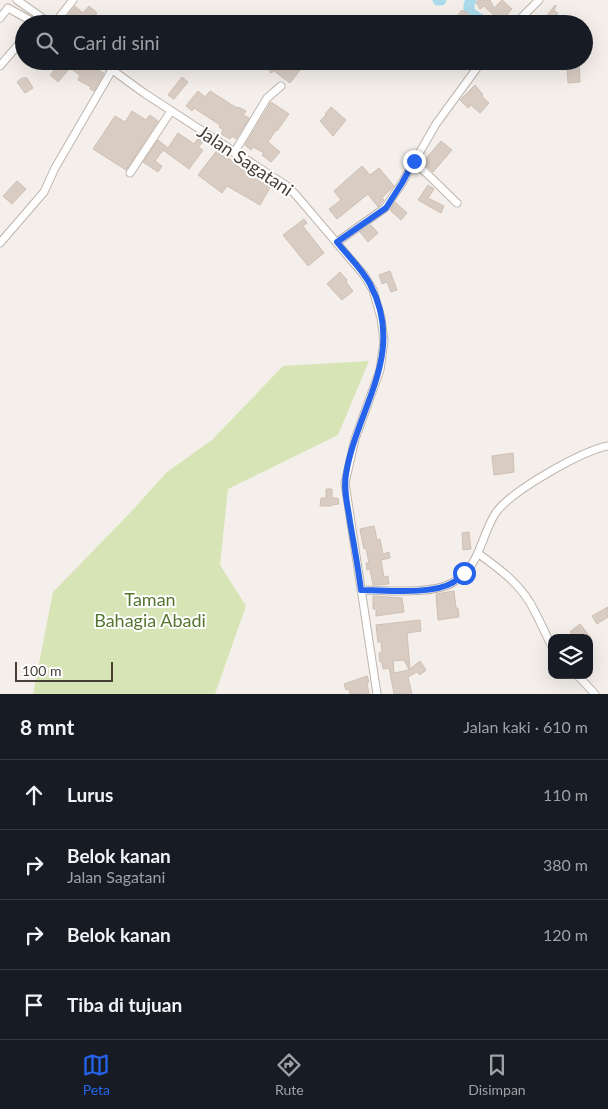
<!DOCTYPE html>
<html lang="id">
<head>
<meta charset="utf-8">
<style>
	body { margin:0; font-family:Lato,sans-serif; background:#20242c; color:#f1f3f6 }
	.controls { position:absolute; right:15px; bottom:15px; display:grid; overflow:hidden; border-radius:10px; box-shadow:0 5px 20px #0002 }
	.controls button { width:45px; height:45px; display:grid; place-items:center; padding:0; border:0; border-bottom:1px solid #363941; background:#171b24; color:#f1f3f6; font:25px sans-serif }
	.scale { position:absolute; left:15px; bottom:12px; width:98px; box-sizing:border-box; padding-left:5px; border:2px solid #473f38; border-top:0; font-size:14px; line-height:18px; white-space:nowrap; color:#473f38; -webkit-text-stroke:4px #fff; paint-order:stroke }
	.stop { position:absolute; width:15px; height:15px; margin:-11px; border:4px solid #2563eb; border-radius:50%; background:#fff }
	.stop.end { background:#2563eb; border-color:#fff; box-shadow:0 1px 5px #0008 }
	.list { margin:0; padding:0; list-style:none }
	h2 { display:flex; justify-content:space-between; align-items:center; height:65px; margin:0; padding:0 20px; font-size:21px }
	h2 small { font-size:16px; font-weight:400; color:#9ea1a6 }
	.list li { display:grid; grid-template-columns:32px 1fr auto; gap:15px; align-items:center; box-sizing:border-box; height:70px; padding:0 20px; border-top:1px solid #363941 }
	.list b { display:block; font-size:19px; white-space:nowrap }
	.list p { margin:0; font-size:16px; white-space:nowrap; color:#9ea1a6 }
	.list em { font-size:16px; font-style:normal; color:#9ea1a6 }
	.icon { flex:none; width:28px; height:28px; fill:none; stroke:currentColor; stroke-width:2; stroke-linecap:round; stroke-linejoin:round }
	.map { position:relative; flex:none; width:608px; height:694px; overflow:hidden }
	.search { position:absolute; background:#171b24; box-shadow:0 5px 20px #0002; left:15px; right:15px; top:15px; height:55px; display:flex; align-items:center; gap:12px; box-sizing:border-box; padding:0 18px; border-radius:28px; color:#9ea1a6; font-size:19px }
	.sheet { height:345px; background:#171b24 }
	nav { display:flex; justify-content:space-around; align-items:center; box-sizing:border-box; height:70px; border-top:1px solid #363941; background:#171b24; font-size:14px; color:#9ea1a6 }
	nav a { display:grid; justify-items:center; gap:2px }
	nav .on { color:#2563eb }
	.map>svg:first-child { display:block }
	.green { fill:#d7e5b6 }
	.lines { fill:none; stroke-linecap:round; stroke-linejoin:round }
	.river { stroke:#abdbec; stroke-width:11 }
	.building { fill:#d8ccc3; stroke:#cfc0b4; fill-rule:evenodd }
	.minor-casing { stroke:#bfb5ad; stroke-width:9 }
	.minor { stroke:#fff; stroke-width:7 }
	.route { stroke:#2563eb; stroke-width:6 }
	.labels { text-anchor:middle; stroke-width:4; stroke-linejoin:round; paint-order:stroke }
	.street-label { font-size:18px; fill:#473f38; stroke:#fff }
	.park-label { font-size:18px; fill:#55762f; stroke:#fff }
</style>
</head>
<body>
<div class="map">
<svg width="608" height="694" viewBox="0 0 608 694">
	<rect width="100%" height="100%" fill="#f4efea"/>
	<path class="green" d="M 369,361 L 338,435 L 228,489 L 220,565 L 246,606 L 215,694 L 33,694 L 53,592 L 129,514 L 167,472 L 212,440 L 283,366 Z"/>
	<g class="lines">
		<g class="river">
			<path d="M 438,0 L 441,0"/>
			<path d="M 471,0 L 469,5 L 469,12 L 487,24"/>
		</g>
	</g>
	<g class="building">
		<path d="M 479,0 L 490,0 L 494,8 L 502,0 L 512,9 L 501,22 L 484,6 L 480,9 L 476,2 Z"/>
		<path d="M 555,5 L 556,6 L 554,11 L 558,13 L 554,19 L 552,17 L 550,24 L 533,24 L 536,18 L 543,21 Z"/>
		<path d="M 75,6 L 83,13 L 89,6 L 97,13 L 95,16 L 104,24 L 74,24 L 76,21 L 68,15 Z"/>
		<path d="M 462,10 L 464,12 L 465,11 L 479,24 L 453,24 L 459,17 L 458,15 Z"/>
		<path d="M 62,61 L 94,61 L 91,67 L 104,73 L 94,91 L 90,89 L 91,87 L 78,80 L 80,75 L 70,68 L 58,82 L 50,75 Z"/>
		<path d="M 275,61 L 279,61 L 284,69 L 290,61 L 297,61 L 303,66 L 290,83 L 274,71 L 271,73 L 267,67 Z"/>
		<path d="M 579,62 L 580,82 L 568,83 L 567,63 Z"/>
		<path d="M 182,77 L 188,82 L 174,99 L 168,95 Z"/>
		<path d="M 22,78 L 27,78 L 33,88 L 25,93 L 17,82 Z"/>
		<path d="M 475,85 L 483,95 L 482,96 L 489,103 L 480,113 L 471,105 L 468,108 L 460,100 Z"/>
		<path d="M 198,91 L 205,97 L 210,91 L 237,108 L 238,107 L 246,111 L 243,115 L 249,118 L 236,139 L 232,136 L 230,139 L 221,134 L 223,130 L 219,127 L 220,125 L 194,108 L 192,111 L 186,106 Z"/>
		<path d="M 271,102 L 289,114 L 277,131 L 276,130 L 268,142 L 280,152 L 271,162 L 262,155 L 264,153 L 253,147 L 251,150 L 245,145 Z"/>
		<path d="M 331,107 L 346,120 L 333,136 L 320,121 L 326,115 L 325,114 Z"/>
		<path d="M 132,111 L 146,120 L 150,115 L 158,121 L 126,170 L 93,149 L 115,116 L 125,122 Z"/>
		<path d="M 178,133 L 194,144 L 198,138 L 203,142 L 198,147 L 203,150 L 189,169 L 163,150 L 155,161 L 162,166 L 158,172 L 143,162 L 158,140 L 168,148 Z"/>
		<path d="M 441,141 L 452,150 L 433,172 L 423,162 Z"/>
		<path d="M 218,149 L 240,168 L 271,186 L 260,205 L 227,186 L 222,193 L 198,175 Z"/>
		<path d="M 362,166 L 370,175 L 379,168 L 394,186 L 382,198 L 384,200 L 378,207 L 368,194 L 337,219 L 329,209 L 341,200 L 334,191 Z"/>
		<path d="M 17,181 L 26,189 L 12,204 L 3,196 Z"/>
		<path d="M 428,185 L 434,189 L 428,198 L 444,206 L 441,213 L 418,200 Z"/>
		<path d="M 395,202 L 407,213 L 401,220 L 390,210 Z"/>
		<path d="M 304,219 L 307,223 L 303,226 L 324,253 L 308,266 L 283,235 Z"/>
		<path d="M 371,225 L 378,233 L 368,242 L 360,232 Z"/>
		<path d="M 390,271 L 397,290 L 391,292 L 387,282 L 382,284 L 379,275 Z"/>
		<path d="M 340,272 L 347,280 L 346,282 L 353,291 L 342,300 L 327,284 Z"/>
		<path d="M 513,453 L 514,472 L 494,475 L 492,456 Z"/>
		<path d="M 326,489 L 332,489 L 332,498 L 338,498 L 339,504 L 331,505 L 331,506 L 320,506 L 321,498 L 326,498 Z"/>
		<path d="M 374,526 L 377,540 L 380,539 L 383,554 L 389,552 L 390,558 L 381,560 L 384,577 L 388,576 L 389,584 L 373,585 L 370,569 L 367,570 L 366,563 L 369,563 L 366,548 L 364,549 L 363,545 L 360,529 Z"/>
		<path d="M 469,532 L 471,549 L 463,550 L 462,533 Z"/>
		<path d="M 454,591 L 456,608 L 458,608 L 459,617 L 438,620 L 436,594 Z"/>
		<path d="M 373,596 L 402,598 L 404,612 L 376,616 L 376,609 L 373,609 Z"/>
		<path d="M 608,607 L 608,617 L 597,624 L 592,616 Z"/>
		<path d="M 420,620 L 421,631 L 407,633 L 410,669 L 420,661 L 426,670 L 420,675 L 417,672 L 408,677 L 412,694 L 394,694 L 389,668 L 383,669 L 382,662 L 380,662 L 379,653 L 382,652 L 381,642 L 378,642 L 376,625 ZM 404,660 L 409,670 L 394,673 L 393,661 Z"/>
		<path d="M 580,624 L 591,638 L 575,638 L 570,632 Z"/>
		<path d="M 367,676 L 369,682 L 367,683 L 369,694 L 350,694 L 349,689 L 346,690 L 344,684 Z"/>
	</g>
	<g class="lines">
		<g class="minor-casing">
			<g id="minor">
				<path d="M 17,0 L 51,24"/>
				<path d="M 0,18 L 8,8 L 35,23"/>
				<path d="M 54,24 L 73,0"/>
				<path d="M 515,24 L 539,0"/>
				<path d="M 100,61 L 144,93 L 287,186 L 296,195 L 364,275 L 373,290 L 381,318 L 384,341 L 380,370 L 355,439 L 345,483 L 377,694"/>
				<path d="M 0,66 L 24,38"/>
				<path d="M 234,153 L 267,98 L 281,86"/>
				<path d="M 414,161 L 457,203"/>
				<path d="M 130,173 L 171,111"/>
				<path d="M 337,242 L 385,208 L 402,183 L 436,124 L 482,61"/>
				<path d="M 0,243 L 44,192 L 55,168 L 112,70"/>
				<path d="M 479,554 C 501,570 523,586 535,612 C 541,623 546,635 552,647"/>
				<path d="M 361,590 C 385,590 431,595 452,583 C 480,568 480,538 495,514 C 510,491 582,451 608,446"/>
				<path d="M 577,675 L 595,694"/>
			</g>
		</g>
		<use href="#minor" class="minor"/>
	</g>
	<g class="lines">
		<path class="route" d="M 414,161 L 402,183 L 386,208 L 337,242 C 348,256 362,269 370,284 C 407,354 357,407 346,474 C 343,490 348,506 350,522 C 354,545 358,567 361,590 C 385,590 432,595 452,583 C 456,581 460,577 464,573"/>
	</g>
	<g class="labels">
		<g class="street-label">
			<text transform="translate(245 161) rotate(34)" y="6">Jalan Sagatani</text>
		</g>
		<g class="park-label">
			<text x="150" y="606">Taman<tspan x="150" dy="21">Bahagia Abadi</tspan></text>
		</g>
	</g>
</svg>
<div class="controls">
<button><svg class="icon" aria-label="layers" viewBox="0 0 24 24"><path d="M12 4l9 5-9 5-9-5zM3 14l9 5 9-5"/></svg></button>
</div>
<div class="scale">100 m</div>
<div class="stop" style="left:464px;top:573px"></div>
<div class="stop end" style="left:414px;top:161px"></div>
<div class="search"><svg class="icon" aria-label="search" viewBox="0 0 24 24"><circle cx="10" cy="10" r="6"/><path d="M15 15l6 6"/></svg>Cari di sini</div>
</div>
<section class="sheet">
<h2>8 mnt<small>Jalan kaki · 610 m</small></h2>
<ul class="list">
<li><svg class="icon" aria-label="ahead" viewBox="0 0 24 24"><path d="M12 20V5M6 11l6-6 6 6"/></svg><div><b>Lurus</b></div><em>110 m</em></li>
<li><svg class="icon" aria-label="right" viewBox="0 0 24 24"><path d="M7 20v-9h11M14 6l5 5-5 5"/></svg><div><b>Belok kanan</b><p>Jalan Sagatani</p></div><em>380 m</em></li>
<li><svg class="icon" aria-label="right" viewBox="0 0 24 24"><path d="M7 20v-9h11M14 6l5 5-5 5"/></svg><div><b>Belok kanan</b></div><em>120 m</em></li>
<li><svg class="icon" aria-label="arrive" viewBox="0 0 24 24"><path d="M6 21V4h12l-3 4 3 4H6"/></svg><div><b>Tiba di tujuan</b></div></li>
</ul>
</section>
<nav>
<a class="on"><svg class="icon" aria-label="map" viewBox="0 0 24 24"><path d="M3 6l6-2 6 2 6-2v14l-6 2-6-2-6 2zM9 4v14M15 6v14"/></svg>Peta</a>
<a><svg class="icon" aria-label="directions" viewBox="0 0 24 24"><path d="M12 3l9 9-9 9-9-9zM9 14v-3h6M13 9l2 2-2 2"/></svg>Rute</a>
<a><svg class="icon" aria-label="saved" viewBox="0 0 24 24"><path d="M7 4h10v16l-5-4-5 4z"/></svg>Disimpan</a>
</nav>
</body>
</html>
